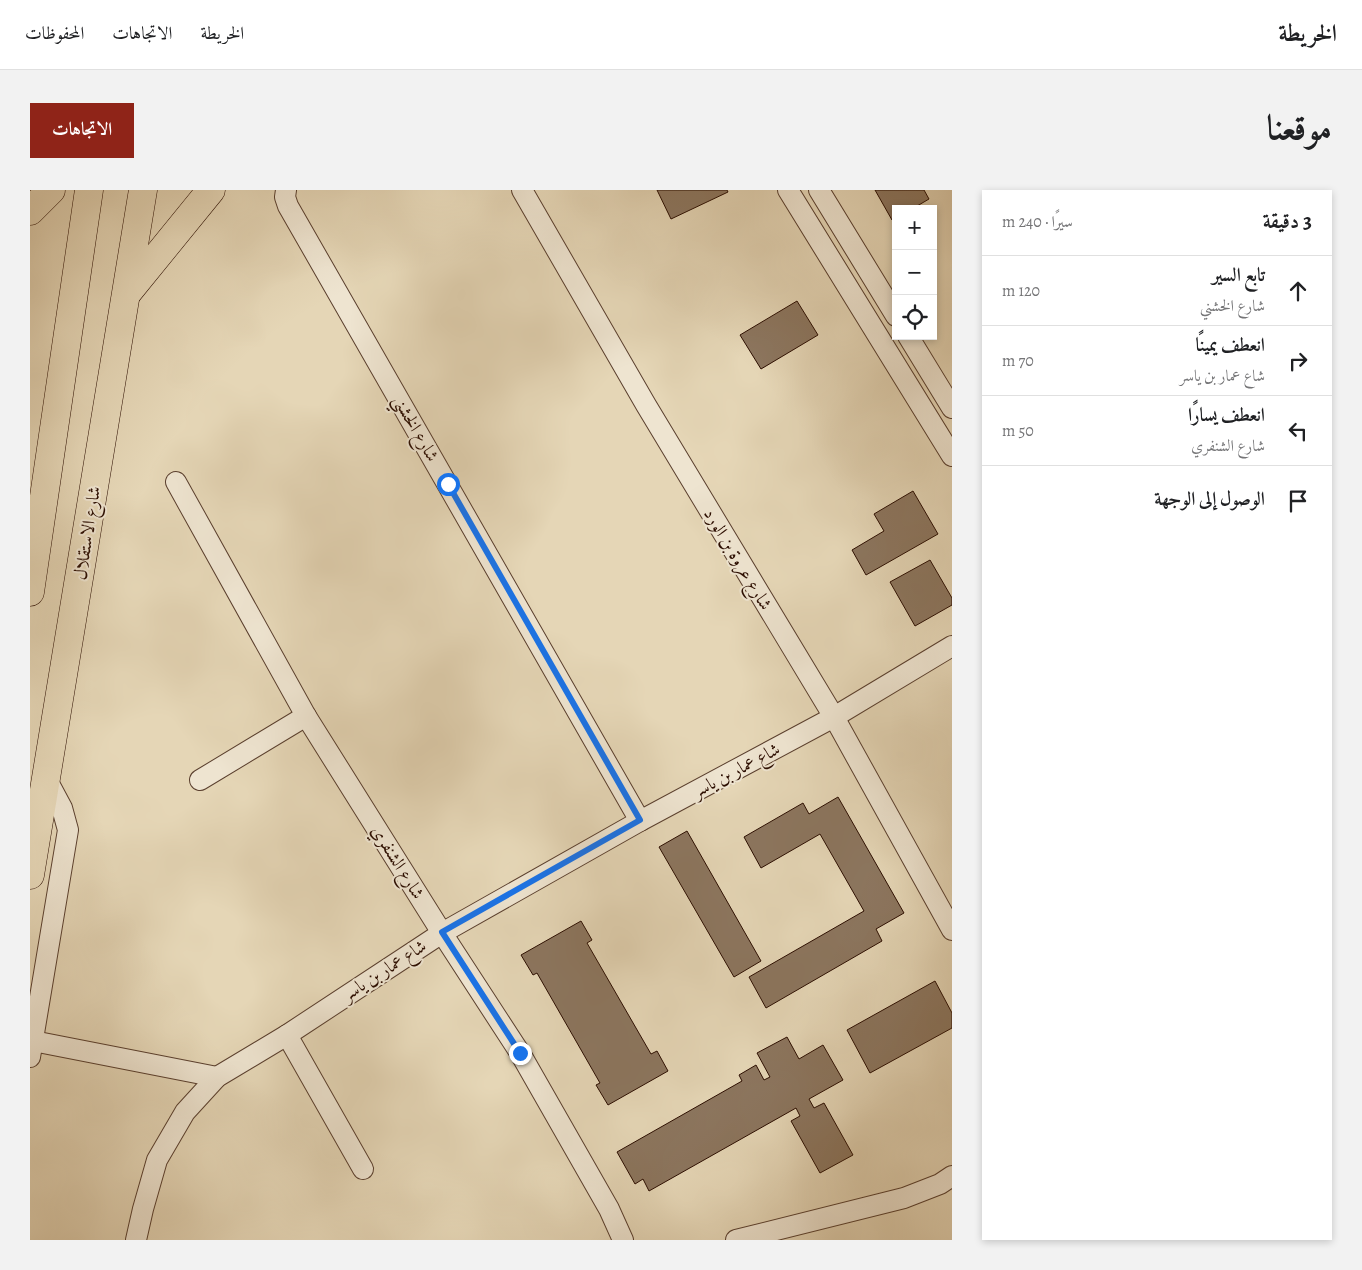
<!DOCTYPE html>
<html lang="ar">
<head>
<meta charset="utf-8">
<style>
	body { margin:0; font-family:Alegreya,Amiri,serif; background:#f2f2f2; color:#202124; direction:rtl }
	.controls { position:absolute; right:15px; top:15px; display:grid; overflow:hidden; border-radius:0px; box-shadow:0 2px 8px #0003 }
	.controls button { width:45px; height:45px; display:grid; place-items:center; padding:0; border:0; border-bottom:1px solid #e0e0e0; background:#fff; color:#202124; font:25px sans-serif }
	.stop { position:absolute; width:15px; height:15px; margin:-11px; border:4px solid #1a73e8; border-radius:50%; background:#fff }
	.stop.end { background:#1a73e8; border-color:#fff; box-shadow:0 1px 5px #0008 }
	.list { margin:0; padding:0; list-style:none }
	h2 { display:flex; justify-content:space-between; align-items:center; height:65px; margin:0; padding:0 20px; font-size:21px }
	h2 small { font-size:16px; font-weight:400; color:#757577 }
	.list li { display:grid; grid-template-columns:32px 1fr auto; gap:15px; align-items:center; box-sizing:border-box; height:70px; padding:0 20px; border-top:1px solid #e0e0e0 }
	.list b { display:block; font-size:19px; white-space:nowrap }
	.list p { margin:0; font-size:16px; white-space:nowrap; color:#757577 }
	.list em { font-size:16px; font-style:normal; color:#757577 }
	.icon { flex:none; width:28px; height:28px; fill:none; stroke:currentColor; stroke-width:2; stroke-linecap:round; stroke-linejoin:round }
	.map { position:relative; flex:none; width:922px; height:1050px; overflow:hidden; direction:ltr; border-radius:0px }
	header { display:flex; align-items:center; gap:30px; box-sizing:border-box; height:70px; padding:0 25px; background:#fff; border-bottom:1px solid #e0e0e0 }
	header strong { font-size:24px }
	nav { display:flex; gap:28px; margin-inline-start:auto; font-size:18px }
	.intro { display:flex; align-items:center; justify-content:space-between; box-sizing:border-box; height:120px; padding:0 30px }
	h1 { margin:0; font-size:35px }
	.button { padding:12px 22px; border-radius:0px; background:#8f2418; color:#fff; font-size:18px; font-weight:700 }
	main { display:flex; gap:30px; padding:0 30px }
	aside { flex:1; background:#fff; border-radius:0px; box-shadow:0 2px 8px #0003 }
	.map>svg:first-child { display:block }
	.building { fill:#8c765f; stroke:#2b0d00 }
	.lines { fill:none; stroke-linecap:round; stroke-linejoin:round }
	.street-casing { stroke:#5a3f2e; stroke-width:22 }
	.highway-casing { stroke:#2b0d00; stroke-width:29 }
	.street { stroke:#eee4d0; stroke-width:20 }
	.highway { stroke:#e5d6b6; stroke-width:28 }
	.route { stroke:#1a73e8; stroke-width:6 }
	.labels { text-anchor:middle; stroke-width:4; stroke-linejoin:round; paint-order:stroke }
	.street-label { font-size:18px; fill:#2b0d00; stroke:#eee4d0 }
</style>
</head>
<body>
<header>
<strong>الخريطة</strong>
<nav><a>الخريطة</a><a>الاتجاهات</a><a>المحفوظات</a></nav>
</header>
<div class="intro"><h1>موقعنا</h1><a class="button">الاتجاهات</a></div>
<main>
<aside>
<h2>3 دقيقة<small>سيرًا · 240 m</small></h2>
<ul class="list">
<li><svg class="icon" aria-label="ahead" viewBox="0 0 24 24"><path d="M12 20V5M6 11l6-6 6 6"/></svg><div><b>تابع السير</b><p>شارع الخشني</p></div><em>120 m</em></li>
<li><svg class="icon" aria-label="right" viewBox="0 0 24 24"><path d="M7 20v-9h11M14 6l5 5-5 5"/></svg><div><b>انعطف يمينًا</b><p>شاع عمار بن ياسر</p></div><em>70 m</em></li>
<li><svg class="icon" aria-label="left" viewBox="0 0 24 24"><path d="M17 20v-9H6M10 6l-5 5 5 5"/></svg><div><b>انعطف يسارًا</b><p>شارع الشنفري</p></div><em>50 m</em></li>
<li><svg class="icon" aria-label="arrive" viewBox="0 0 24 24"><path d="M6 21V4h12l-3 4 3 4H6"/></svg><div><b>الوصول إلى الوجهة</b></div></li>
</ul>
</aside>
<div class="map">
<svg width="922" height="1050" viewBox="0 0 922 1050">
	<rect width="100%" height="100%" fill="#e5d6b6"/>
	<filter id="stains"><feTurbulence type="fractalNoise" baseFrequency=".004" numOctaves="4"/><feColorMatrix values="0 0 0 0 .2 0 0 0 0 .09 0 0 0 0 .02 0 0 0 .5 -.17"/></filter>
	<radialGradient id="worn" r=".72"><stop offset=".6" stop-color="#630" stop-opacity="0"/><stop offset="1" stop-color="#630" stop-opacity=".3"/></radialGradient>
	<g class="building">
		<path d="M 627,0 L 697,0 L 698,2 L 641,29 Z"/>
		<path d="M 845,0 L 894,0 L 899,9 L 882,19 L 866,19 L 866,28 L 862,30 Z"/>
		<path d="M 767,111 L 788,145 L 731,179 L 710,145 Z"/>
		<path d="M 883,301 L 908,344 L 836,385 L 822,360 L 854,341 L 844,324 Z"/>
		<path d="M 900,370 L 922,408 L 922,415 L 885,436 L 860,392 Z"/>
		<path d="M 808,607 L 874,723 L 846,739 L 852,751 L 736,818 L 719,787 L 834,721 L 790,644 L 731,678 L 714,647 L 773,613 L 779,624 Z"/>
		<path d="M 657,641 L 731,771 L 704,787 L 629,657 Z"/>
		<path d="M 551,731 L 562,750 L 557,753 L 621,864 L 627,861 L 638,881 L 578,915 L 566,895 L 570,893 L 507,783 L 503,785 L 491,765 Z"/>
		<path d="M 905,791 L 922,823 L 922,838 L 840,883 L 817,840 Z"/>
		<path d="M 757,847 L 769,869 L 793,855 L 813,890 L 779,909 L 784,918 L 794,913 L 823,965 L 790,983 L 761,931 L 770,926 L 766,918 L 619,1001 L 613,989 L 605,994 L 587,962 L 712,891 L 709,885 L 726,875 L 734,890 L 740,887 L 727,863 Z"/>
	</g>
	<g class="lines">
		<g class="street-casing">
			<g id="street">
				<path d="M 256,0 L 255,7 L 258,16 L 610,631"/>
				<path d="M 492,0 L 616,215 L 804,527 L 922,740"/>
				<path d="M 758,0 L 922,266"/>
				<path d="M 789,0 L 866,126"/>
				<path d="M 878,146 L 922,218"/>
				<path d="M 146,292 L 276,526 L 412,743 L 490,863 L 579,1019 L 593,1050"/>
				<path d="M 170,590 L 276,526"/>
				<path d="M 257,845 L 333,979"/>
				<path d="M 3,851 L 187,887"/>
				<path d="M 0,867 L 38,640 L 32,618 L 17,590"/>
				<path d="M 106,1050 L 113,1019 L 127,970 L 155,922 L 187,887 L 257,845 L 412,743 L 610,631 L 804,527 L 922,456"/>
				<path d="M 706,1050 L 874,1008 L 910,994 L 922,986"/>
			</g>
		</g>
		<g class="highway-casing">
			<g id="highway">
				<path d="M 0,21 L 21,0"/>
				<path d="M 98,102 L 181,0"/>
				<path d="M 0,402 L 59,0"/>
				<path d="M 0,685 L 113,0"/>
			</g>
		</g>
		<use href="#street" class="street"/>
		<use href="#highway" class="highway"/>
	</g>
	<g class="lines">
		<path class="route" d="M 418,294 L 610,630 L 412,742 L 490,863"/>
	</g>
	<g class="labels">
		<g class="street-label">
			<text transform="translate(386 238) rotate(60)" y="6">شارع الخشني</text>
			<text transform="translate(57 343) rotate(-81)" y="6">شارع الاستقلال</text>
			<text transform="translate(708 369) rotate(59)" y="6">شارع عروة بن الورد</text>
			<text transform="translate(706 580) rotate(-28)" y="6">شاع عمار بن ياسر</text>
			<text transform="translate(368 672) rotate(58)" y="6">شارع الشنفري</text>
			<text transform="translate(354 780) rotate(-33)" y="6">شاع عمار بن ياسر</text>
		</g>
	</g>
	<rect width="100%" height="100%" filter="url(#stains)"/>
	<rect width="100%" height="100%" fill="url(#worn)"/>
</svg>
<div class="controls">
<button>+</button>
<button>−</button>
<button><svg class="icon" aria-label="locate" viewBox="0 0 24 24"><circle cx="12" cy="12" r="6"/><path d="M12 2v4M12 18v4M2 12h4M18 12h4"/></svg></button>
</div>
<div class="stop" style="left:418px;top:294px"></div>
<div class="stop end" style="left:490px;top:863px"></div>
</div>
</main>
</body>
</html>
